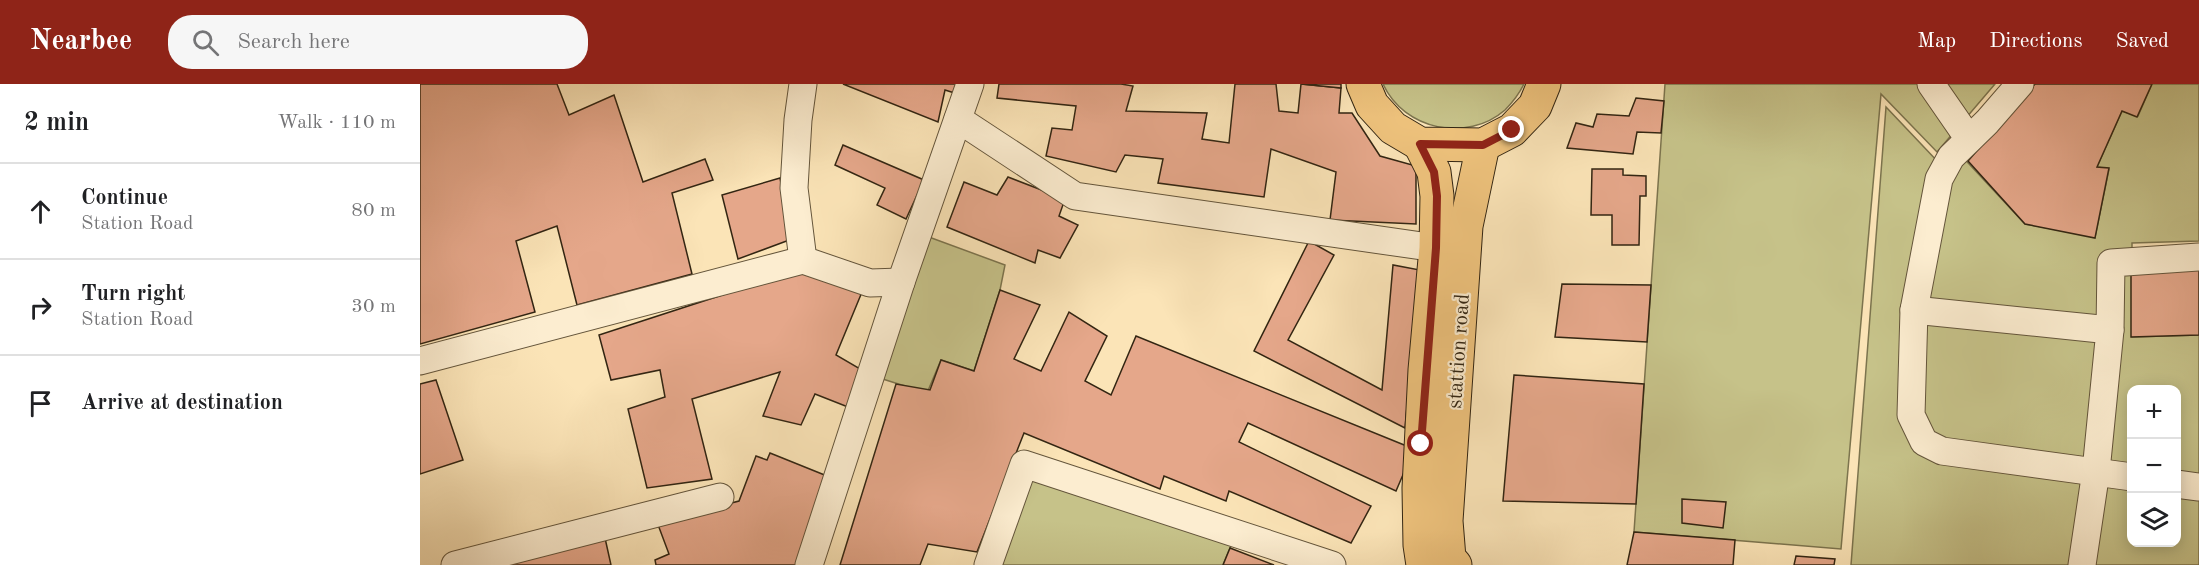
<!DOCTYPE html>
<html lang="en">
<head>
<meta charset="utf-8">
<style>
	body { margin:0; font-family:"Old Standard TT",serif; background:#f6f6f6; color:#202124 }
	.controls { position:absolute; right:18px; bottom:18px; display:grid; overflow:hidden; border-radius:12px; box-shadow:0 3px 15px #0003 }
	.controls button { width:54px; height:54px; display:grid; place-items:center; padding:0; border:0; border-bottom:2px solid #e0e0e0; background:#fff; color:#202124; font:30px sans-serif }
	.stop { position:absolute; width:18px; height:18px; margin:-14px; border:4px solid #8f2418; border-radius:50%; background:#fff }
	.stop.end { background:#8f2418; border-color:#fff; box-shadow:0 2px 6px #0008 }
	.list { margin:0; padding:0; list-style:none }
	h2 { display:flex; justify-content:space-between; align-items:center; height:78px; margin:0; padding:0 24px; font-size:26px }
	h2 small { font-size:20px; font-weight:400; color:#757577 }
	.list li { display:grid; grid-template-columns:39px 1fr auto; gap:18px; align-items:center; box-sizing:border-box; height:96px; padding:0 24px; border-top:2px solid #e0e0e0 }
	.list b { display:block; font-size:22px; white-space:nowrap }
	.list p { margin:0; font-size:20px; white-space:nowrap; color:#757577 }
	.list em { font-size:20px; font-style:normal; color:#757577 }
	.icon { flex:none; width:33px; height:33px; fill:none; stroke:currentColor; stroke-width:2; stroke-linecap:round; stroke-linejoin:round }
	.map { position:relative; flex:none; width:1779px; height:481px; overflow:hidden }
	header { display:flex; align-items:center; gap:36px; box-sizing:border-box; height:84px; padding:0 30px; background:#8f2418; color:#fff }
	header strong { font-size:28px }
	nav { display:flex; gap:33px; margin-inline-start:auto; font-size:21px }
	.search { width:420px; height:54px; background:#f6f6f6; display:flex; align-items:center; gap:15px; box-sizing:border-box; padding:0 21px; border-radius:24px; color:#757577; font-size:22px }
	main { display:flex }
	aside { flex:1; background:#fff }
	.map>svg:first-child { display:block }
	.green { fill:#c6c289; stroke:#7c744e; stroke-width:1.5; fill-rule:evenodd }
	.building { fill:#e5a78a; stroke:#322512; stroke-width:1.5 }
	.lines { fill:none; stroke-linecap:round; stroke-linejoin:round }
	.minor-casing { stroke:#64553b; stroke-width:29 }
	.major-casing { stroke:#322512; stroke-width:35 }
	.minor { stroke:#fcedd0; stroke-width:27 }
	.major { stroke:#eec27c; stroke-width:33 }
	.route { stroke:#8f2418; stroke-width:8 }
	.labels { text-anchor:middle; stroke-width:4.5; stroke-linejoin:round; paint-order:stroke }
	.street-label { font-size:21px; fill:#322512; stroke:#fcedd0 }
</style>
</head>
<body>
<header>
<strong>Nearbee</strong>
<div class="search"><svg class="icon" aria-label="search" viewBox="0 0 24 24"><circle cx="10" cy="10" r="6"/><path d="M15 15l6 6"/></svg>Search here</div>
<nav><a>Map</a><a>Directions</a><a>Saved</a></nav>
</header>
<main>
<aside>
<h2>2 min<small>Walk · 110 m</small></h2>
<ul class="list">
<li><svg class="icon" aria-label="ahead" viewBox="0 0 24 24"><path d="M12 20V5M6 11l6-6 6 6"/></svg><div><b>Continue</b><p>Station Road</p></div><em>80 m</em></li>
<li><svg class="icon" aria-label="right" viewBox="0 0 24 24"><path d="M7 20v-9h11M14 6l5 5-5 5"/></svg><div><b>Turn right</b><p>Station Road</p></div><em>30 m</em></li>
<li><svg class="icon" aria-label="arrive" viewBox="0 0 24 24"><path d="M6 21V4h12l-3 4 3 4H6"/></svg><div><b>Arrive at destination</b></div></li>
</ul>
</aside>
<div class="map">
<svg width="1779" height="481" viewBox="0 0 1779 481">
	<rect width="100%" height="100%" fill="#fbe4b7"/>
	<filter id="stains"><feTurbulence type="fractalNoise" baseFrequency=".00333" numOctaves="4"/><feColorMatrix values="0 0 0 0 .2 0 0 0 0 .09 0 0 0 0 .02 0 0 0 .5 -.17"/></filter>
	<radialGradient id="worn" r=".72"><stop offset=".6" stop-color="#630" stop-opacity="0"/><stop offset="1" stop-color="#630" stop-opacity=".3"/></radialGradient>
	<g class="green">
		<path d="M 963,0 L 1104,0 C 1099,10 1093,18 1085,26 C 1047,59 984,46 963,0 Z"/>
		<path d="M 1245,0 L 1575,0 L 1517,68 L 1461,10 L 1421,465 L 1214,448 Z"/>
		<path d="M 1732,0 L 1779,0 L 1779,157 L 1712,159 L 1712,253 L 1779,251 L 1779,481 L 1431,481 L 1466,23 L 1520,80 L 1537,67 L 1605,140 L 1675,153 L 1689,85 L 1677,83 L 1702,27 L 1718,32 ZM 1712,306 L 1756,306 L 1756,458 L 1712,458 Z"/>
		<path d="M 498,149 L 585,181 L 580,206 L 554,287 L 521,276 L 507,309 L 450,291 Z"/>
		<path d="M 604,380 L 819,450 L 810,464 L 803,481 L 568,481 Z"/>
	</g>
	<g class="building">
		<path d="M 0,0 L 137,0 L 149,31 L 194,11 L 223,98 L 285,75 L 293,96 L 252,109 L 272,190 L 157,221 L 137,142 L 96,157 L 115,228 L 0,260 Z"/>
		<path d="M 423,0 L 545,0 L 541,11 L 525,6 L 518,38 Z"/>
		<path d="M 579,0 L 701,0 L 713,2 L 706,27 L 787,29 L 782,55 L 809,59 L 815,0 L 856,0 L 859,27 L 878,29 L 881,0 L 921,4 L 919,29 L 932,29 L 960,72 L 996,82 L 996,140 L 910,136 L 916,88 L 851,65 L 844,113 L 738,99 L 743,75 L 705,71 L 696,88 L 626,72 L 632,44 L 652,46 L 656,22 L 577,14 Z"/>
		<path d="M 881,0 L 921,0 L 921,4 Z"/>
		<path d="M 1615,0 L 1732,0 L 1717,33 L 1702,27 L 1677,83 L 1689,84 L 1675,154 L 1605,140 L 1548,77 Z"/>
		<path d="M 1216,14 L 1244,17 L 1241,49 L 1217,48 L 1213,70 L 1147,64 L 1156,39 L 1173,43 L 1177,30 L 1209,32 Z"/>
		<path d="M 423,61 L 504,96 L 486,135 L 457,121 L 465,104 L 415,81 Z"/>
		<path d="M 1172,85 L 1203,85 L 1203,91 L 1226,92 L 1226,112 L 1220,112 L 1219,161 L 1192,161 L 1192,131 L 1171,131 Z"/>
		<path d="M 588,93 L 645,115 L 639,132 L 658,141 L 640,174 L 618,166 L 615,179 L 527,143 L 544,98 L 577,111 Z"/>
		<path d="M 360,94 L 372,155 L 318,175 L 302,111 Z"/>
		<path d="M 889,157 L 914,171 L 868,256 L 962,306 L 973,181 L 1000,186 L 985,344 L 834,267 Z"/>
		<path d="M 1779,184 L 1779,251 L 1711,253 L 1711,187 Z"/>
		<path d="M 379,186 L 442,208 L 416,271 L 442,286 L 428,323 L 395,310 L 381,341 L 343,332 L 360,288 L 272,315 L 292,395 L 227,404 L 208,325 L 245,313 L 240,286 L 191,296 L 179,251 Z"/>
		<path d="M 1142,200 L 1231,201 L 1227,258 L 1135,253 Z"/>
		<path d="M 580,206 L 620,221 L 594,275 L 621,287 L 649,228 L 687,252 L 665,297 L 691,311 L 716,252 L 994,365 L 976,407 L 828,339 L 819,358 L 951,422 L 931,459 L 809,407 L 806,417 L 744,392 L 740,405 L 604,349 L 557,468 L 508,460 L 500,481 L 420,481 L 476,300 L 510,306 L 521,276 L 554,287 Z"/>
		<path d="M 1094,291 L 1224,300 L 1216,420 L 1083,417 Z"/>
		<path d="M 16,296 L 43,376 L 0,390 L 0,300 Z"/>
		<path d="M 350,369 L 412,394 L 381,481 L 236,481 L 235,476 L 249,470 L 237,438 L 319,417 L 336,372 L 347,376 Z"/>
		<path d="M 1262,415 L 1306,418 L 1303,444 L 1262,439 Z"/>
		<path d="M 1214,448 L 1315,456 L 1313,481 L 1207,481 Z"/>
		<path d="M 185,454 L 191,481 L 90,481 L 89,474 Z"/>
		<path d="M 810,464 L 854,481 L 803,481 Z"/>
		<path d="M 1376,472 L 1415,475 L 1414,481 L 1374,481 Z"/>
	</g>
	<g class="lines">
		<g class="minor-casing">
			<g id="minor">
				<path d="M 383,0 L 378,36 L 374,104 L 383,176 L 450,199 L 481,198"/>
				<path d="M 1511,0 L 1549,55"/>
				<path d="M 1600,0 L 1567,38 L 1531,73 L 1519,95 L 1494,226 L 1491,331 L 1504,358 L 1522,367 L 1712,393"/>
				<path d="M 538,35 L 655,112 L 1016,164"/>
				<path d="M 1494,226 L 1690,246 L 1676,387 L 1662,481"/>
				<path d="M 1690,246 L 1691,179 L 1779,173"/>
				<path d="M 0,277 L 383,176"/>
				<path d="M 1756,400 L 1779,403"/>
				<path d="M 35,481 L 300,413"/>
				<path d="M 389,481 L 481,198 L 550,0"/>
				<path d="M 568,481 L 604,380 L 912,481"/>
			</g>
		</g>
		<g class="major-casing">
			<g id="major">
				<path d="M 943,0 L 952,21 L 973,44 L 1000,60 L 1063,61 L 1092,46 L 1115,22 L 1124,0"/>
				<path d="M 1000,60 L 1014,88 L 1017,112 L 1016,164 L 1005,286 L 999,404 L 1000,461 L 1003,481"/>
				<path d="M 1035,481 L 1029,474 L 1026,437 L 1046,142 L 1063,61"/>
			</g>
		</g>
		<use href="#minor" class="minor"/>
		<use href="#major" class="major"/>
	</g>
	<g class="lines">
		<path class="route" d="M 1001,360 L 1016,164 L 1017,112 L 1014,88 L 1000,60 L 1063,61 L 1092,46"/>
	</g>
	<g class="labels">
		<g class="street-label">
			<text transform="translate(1038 267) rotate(-86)" y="7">stattion road</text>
		</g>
	</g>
	<rect width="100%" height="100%" filter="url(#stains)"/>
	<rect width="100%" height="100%" fill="url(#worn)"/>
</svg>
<div class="controls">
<button>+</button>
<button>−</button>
<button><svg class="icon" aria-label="layers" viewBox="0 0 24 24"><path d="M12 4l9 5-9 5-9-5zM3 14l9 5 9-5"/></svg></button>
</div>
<div class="stop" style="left:1001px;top:360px"></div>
<div class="stop end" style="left:1092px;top:46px"></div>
</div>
</main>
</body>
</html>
